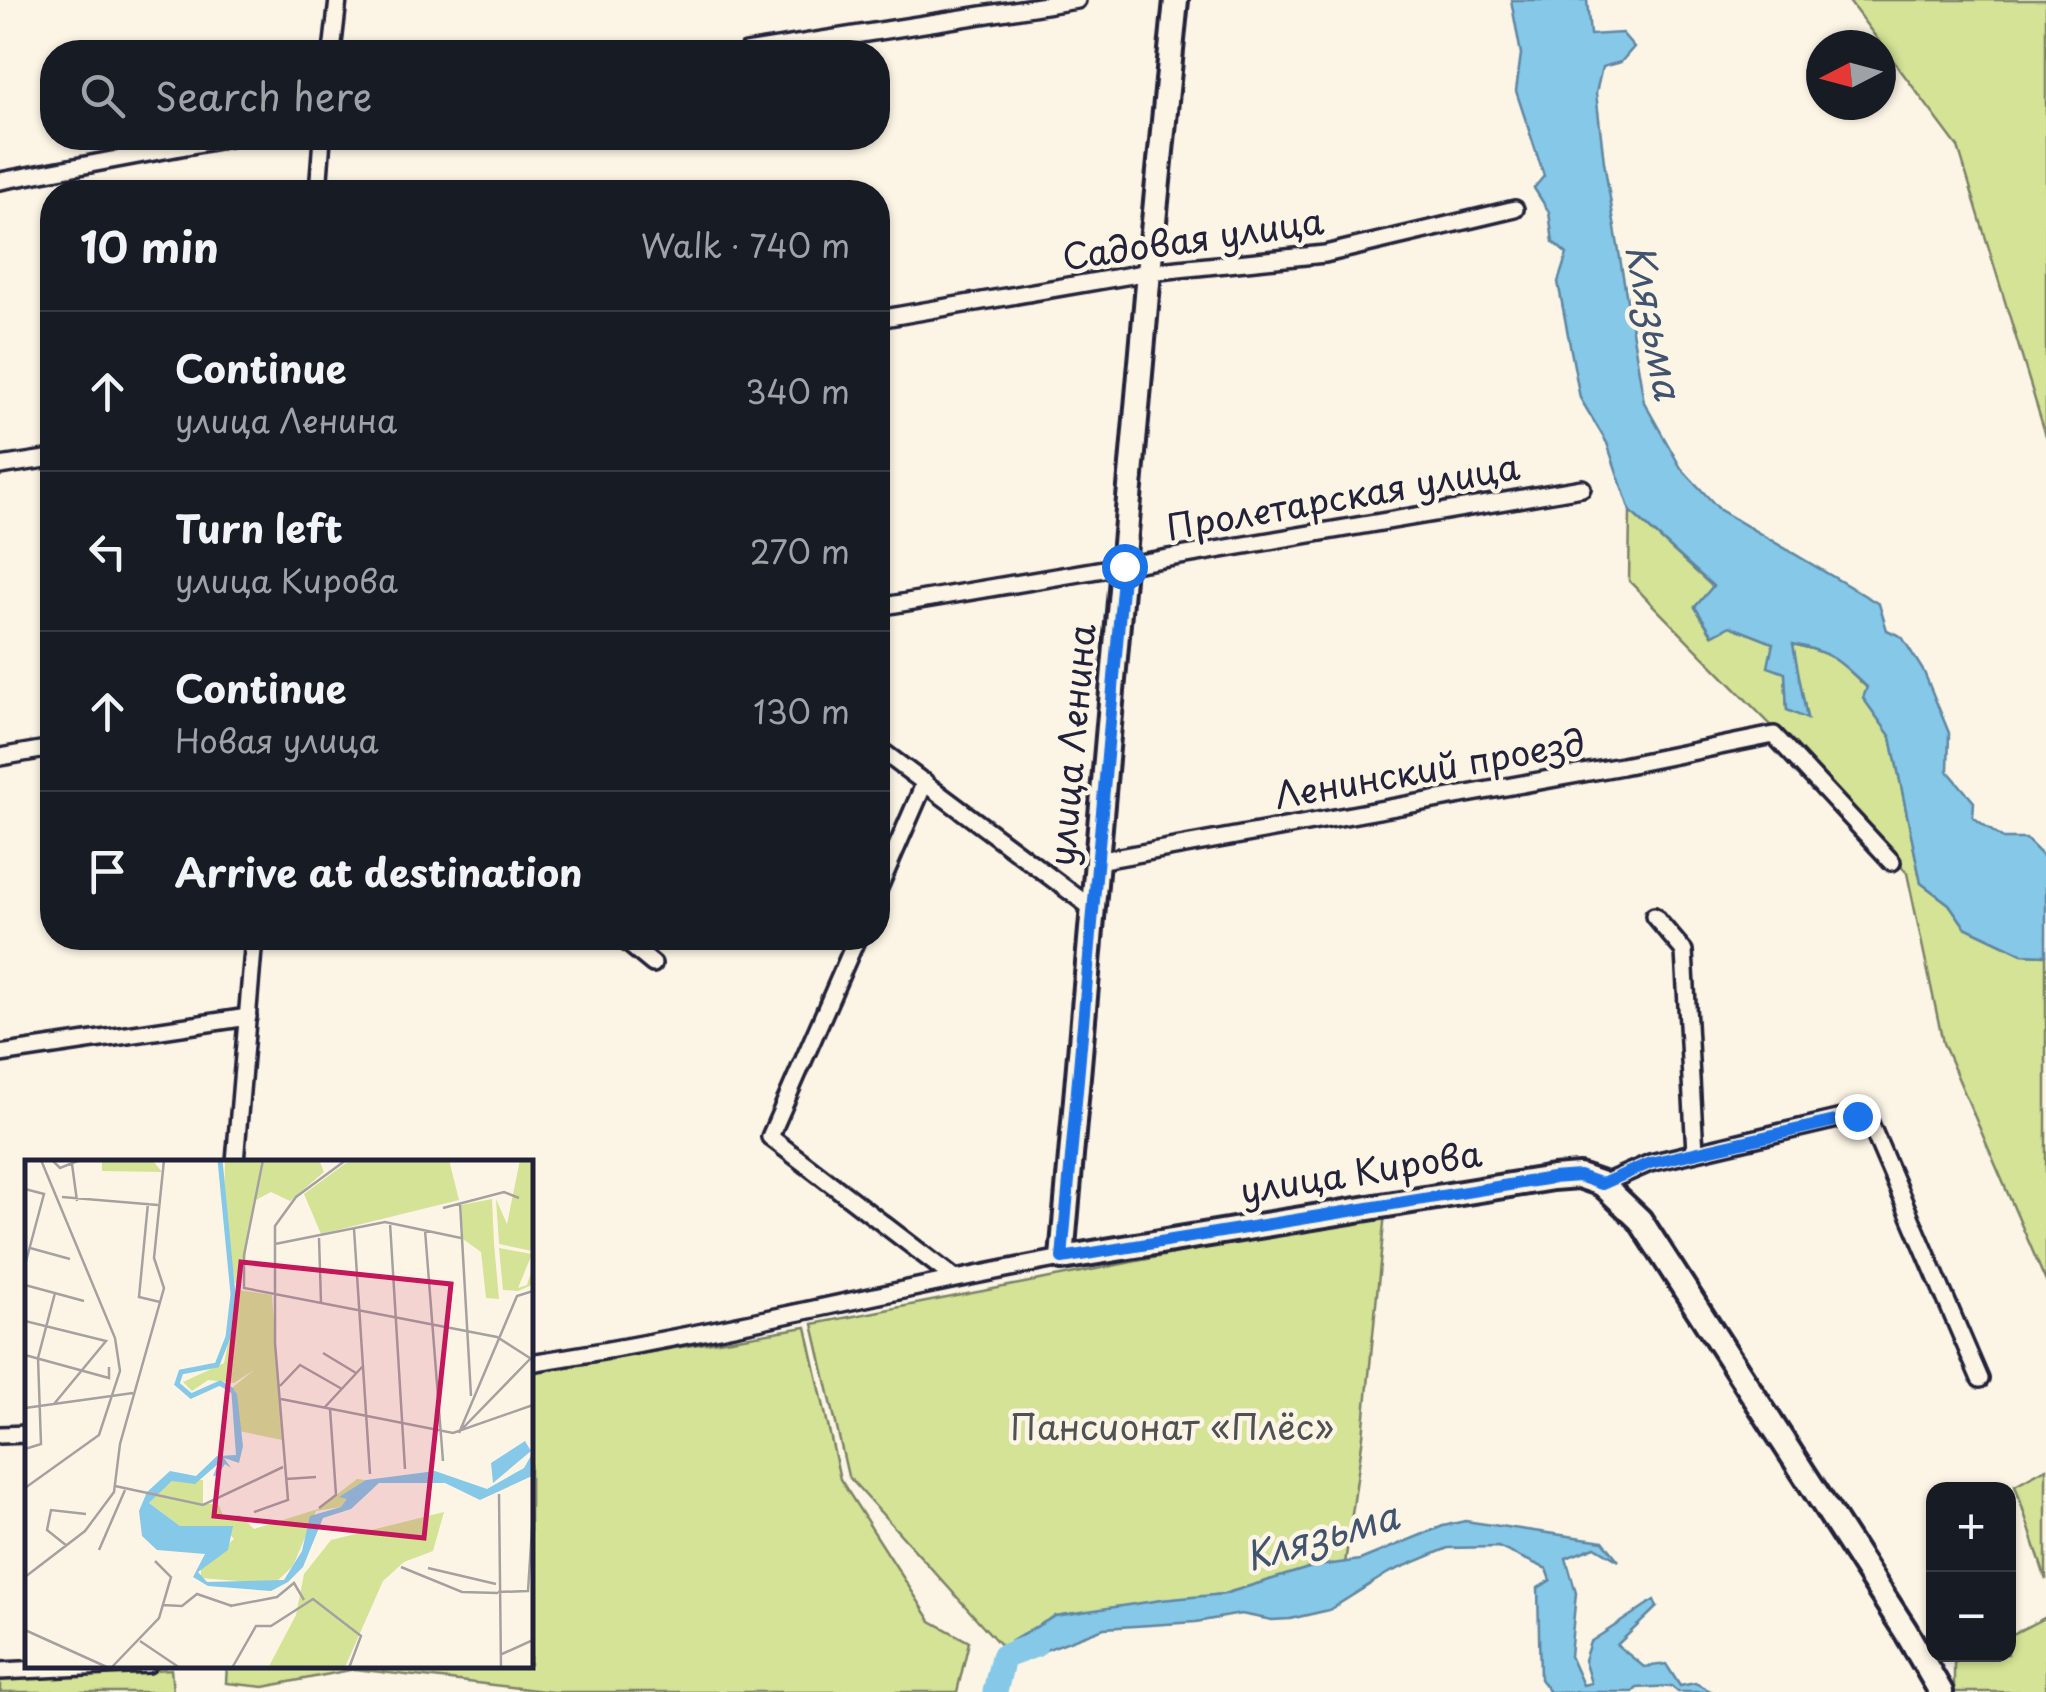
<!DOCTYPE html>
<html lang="en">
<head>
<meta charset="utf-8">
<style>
	body { margin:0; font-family:"Playpen Sans",sans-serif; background:#20242c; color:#f1f3f6 }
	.controls { position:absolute; right:30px; bottom:30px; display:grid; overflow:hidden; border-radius:20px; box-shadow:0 2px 8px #0004 }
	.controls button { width:90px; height:90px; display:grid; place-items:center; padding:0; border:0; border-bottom:2px solid #363941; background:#171b24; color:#f1f3f6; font:50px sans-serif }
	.compass { position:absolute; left:1806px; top:30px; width:90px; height:90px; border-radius:50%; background:#171b24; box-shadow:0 2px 8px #0004; rotate:264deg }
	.stop { position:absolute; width:30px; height:30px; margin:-22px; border:8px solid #1a73e8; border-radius:50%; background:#fff }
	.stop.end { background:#1a73e8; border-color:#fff; box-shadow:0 2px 10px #0008 }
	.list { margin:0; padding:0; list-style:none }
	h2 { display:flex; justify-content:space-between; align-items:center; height:130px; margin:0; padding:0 40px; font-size:42px }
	h2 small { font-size:32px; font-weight:400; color:#9ea1a6 }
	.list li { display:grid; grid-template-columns:65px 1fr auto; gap:30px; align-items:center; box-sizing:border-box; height:160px; padding:0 40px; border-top:2px solid #363941 }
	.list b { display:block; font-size:38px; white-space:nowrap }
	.list p { margin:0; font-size:32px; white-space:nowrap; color:#9ea1a6 }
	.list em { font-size:32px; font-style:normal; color:#9ea1a6 }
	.icon { flex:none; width:55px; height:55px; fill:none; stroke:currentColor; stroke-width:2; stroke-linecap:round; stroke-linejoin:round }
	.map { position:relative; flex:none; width:2046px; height:1692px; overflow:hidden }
	.search { position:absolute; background:#171b24; box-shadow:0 2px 8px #0004; left:40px; top:40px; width:850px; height:110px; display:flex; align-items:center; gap:25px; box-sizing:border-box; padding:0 35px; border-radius:40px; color:#9ea1a6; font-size:38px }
	.panel { position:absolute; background:#171b24; box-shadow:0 2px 8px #0004; left:40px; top:180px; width:850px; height:770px; border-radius:40px }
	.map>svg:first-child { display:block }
	.green { fill:#d4e396; stroke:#7b8268; stroke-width:2.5 }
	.water { fill:#86c8e7; stroke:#5e86a2; stroke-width:2.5 }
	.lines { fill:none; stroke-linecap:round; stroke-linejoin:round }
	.river { stroke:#86c8e7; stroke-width:25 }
	.street-casing { stroke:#22223b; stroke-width:22 }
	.secondary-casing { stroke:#22223b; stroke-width:30 }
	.street { stroke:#fcf5e5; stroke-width:15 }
	.secondary { stroke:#fcf5e5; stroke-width:22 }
	.route { stroke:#1a73e8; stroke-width:12 }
	.labels { text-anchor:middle; stroke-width:9; stroke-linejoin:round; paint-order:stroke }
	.street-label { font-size:35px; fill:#22223b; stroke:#fcf5e5 }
	.park-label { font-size:35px; fill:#4e5252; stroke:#fcf5e5 }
	.water-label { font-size:38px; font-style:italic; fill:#40546f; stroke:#fcf5e5 }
	.inset-river { fill:none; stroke:#86c8e7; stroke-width:5 }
	.inset-road { fill:none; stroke:#a5a1a1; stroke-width:2.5 }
	.view { fill:#c2185b; fill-opacity:0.15; stroke:#c2185b; stroke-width:5 }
	.inset-edge { fill:none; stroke:#22223b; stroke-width:5 }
</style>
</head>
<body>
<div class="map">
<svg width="2046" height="1692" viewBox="0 0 2046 1692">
	<rect width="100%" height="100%" fill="#fcf5e5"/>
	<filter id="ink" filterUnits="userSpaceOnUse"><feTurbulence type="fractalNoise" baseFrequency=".01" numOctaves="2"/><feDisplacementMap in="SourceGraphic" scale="20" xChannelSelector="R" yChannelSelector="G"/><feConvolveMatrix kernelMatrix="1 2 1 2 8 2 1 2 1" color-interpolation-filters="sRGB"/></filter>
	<g filter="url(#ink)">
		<g class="green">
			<path d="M 1848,0 L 2046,0 L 2046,436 L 1958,147 Z"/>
			<path d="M 1630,511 L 1713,587 L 1695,607 L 1712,635 L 1730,626 L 1773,643 L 1785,673 L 1787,710 L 1807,718 L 1792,644 C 1833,653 1838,659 1867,688 L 1864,699 L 1891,737 L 1921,883 L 1949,904 L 1965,927 L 2022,954 L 2046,955 L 2046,1282 L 1943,1043 L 1907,873 L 1769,723 L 1629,581 Z"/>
			<path d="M 1385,1213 L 1363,1436 L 1345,1564 L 1312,1567 L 1224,1594 L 1055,1616 L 1002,1647 L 848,1476 L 813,1324 Z"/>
			<path d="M 806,1327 L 840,1479 L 931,1621 L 969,1642 L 957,1692 L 553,1692 L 355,1669 L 264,1687 L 226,1683 L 227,1665 L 530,1664 L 530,1371 Z"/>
			<path d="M 2046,1468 L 2046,1580 L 2015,1485 Z"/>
			<path d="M 2046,1617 L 2046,1692 L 1954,1692 L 1954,1663 L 1970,1655 L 2008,1654 L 2009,1636 Z"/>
			<path d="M 171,1669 L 173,1692 L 0,1692 L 0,1679 Z"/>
		</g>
		<g class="water">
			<path d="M 1511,0 L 1587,0 L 1590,35 L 1622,33 L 1634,47 L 1621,62 L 1602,67 L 1596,93 L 1604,162 L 1644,402 L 1681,468 L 1720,510 L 1879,604 L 1887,630 L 1902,637 L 1924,672 L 1949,733 L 1948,771 L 1974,802 L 1973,817 L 2003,839 L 2026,839 L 2046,859 L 2046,955 L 2022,954 L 1965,927 L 1949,904 L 1921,883 L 1891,737 L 1863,698 L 1867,687 C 1840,661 1831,652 1793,644 L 1807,719 L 1787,710 L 1785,673 L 1768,667 L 1773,643 L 1730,626 L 1713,635 L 1695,607 L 1713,586 L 1630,511 L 1607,443 L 1580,398 L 1558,282 L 1567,254 L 1553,242 L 1549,212 L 1534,188 L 1544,176 L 1516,91 L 1521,54 Z"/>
			<path d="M 1465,1521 L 1603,1541 L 1619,1561 L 1595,1547 L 1566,1558 L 1576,1593 L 1570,1656 L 1583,1685 L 1591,1683 L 1584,1660 L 1590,1642 L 1654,1600 L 1657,1607 L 1617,1645 L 1644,1667 L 1666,1664 L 1680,1686 L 1695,1683 L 1713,1692 L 1678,1692 L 1671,1686 L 1637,1688 L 1633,1692 L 1550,1692 L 1540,1679 L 1538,1588 L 1551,1580 L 1547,1569 L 1498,1547 L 1448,1548 L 1388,1573 L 1329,1610 L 1290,1619 L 1272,1620 L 1241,1614 L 1196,1622 L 1104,1628 L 1003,1666 L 1002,1647 L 1055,1616 L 1161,1600 L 1224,1594 L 1312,1567 L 1360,1560 L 1443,1526 Z"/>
		</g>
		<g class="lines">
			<path class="river" d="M 995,1692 L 1003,1657 L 1035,1645"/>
			<g class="street-casing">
				<g id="street">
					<path d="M 332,52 L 338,0"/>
					<path d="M 746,52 L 1077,0"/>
					<path d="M 0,181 L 229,138"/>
					<path d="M 318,192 L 322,138"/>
					<path d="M 878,319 L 1149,272 L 1325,254 L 1515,209"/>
					<path d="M 0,466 L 52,458"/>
					<path d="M 878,607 L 1582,488"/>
					<path d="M 878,748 L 1093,909"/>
					<path d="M 0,757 L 52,748"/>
					<path d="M 1097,861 L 1622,766 L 1774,735 L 1892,862"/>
					<path d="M 878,890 L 925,782"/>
					<path d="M 1654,916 L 1684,951 L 1695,1152"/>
					<path d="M 627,938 L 625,941 L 653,964"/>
					<path d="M 857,938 L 770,1137 L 954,1278"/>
					<path d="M 0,1054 L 248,1017"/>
					<path d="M 235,1162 L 254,938"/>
					<path d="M 1602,1184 L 1650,1163 L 1846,1117 C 1857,1116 1862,1116 1870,1123 L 1980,1379"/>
					<path d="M 530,1363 C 709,1336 884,1291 1062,1258"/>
					<path d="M 0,1435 L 28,1434"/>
					<path d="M 0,1671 L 148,1664"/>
				</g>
			</g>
			<g class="secondary-casing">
				<path id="secondary" d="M 1176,0 L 1149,272 L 1062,1258 L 1553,1178 L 1579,1176 L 1602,1184 L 1640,1220 L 1905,1630 L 1941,1692"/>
			</g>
			<use href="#street" class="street"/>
			<use href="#secondary" class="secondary"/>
		</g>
	</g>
	<g class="lines" filter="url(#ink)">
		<path class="route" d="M 1124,566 L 1062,1258 L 1552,1178 L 1579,1176 L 1602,1184 L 1650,1163 L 1857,1116"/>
	</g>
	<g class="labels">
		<g class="street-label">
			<text transform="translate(1193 240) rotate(-8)" y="12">Садовая улица</text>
			<text transform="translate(1343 498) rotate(-10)" y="12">Пролетарская улица</text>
			<text transform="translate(1073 745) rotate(-85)" y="12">улица Ленина</text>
			<text transform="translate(1430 770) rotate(-10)" y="12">Ленинский проезд</text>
			<text transform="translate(1361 1173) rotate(-9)" y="12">улица Кирова</text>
		</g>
		<g class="park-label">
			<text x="1172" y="1440">Пансионат «Плёс»</text>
		</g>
		<g class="water-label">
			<text transform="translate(1653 322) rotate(79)" y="13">Клязьма</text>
			<text transform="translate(1322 1537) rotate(-16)" y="13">Клязьма</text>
		</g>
	</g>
	<g transform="translate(25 1160)">
		<rect width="508" height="508" fill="#fcf5e5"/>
		<path d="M 77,0 L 138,0 L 128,1 L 137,12 L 77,11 ZM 200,0 L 294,0 L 299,12 L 265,41 L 246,32 L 229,41 L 216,124 L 210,123 L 199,54 ZM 325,0 L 424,0 L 434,40 L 296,74 L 279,34 ZM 495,0 L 507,0 L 507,91 L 474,84 L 471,39 L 482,64 ZM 467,39 L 469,84 L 474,139 L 461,138 L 456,92 L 438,79 L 436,45 ZM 474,88 L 507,94 L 493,128 L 502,125 L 507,109 L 507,125 L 493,131 L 478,130 ZM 214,130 L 247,135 L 257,280 L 214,271 L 208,227 L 229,210 L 209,223 L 183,220 L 167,231 L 158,222 L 199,203 ZM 332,319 L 341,320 L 316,347 L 291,351 L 268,406 L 249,424 L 176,418 L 176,408 L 209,379 L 200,368 L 155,366 L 124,343 L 147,321 L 178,320 L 178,343 L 194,345 L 199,358 L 215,355 L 229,369 L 293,349 ZM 419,352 L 408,391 L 379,402 L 358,421 L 320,507 L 243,508 L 271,455 L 279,414 L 306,380 Z" fill="#d4e396"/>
		<path d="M 206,227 L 212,234 L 218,286 L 214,303 L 199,298 L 206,308 L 200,304 L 193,315 L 188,316 L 193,304 L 170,324 L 147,321 L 124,343 L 155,366 L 208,366 L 203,390 L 173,412 L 182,422 L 259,420 L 277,391 L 285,356 L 316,347 L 322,339 L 314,337 L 341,320 L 410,311 L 462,329 L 499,308 L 507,294 L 507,316 L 455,340 L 420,323 L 354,323 L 326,349 L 298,358 L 278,407 L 263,422 L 246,431 L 183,426 L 168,417 L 180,394 L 132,390 L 117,376 L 114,351 L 122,332 L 145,311 L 171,316 L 192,296 L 211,295 ZM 500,281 L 506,291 L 468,323 L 466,303 Z" fill="#86c8e7"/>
		<path class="inset-river" d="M 195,0 L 208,134 L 203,177 L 192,205 L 156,212 L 152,224 L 166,236 L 195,223 L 208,231"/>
		<path class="inset-road" d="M 27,0 L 35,8 L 55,0M 238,0 L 219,95 L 219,128 L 472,177 L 508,200M 47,4 L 52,41M 0,29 L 19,34 L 0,105M 37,37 L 133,45M 123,43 L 114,137 L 135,142M 435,43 L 446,236M 418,48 L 479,32 L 494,38M 365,63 L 380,309M 329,69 L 345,314M 400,70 L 418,301M 294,78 L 296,142M 250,84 L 360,62 L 436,78M 5,88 L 45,99M 0,125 L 59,141M 0,161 L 81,181 L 29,244M 298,193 L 331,213M 0,195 L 84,218 L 84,207M 255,226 L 275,205 L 317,229M 256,239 L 428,273 L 508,245M 0,248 L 108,233M 299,248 L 338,206M 436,270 L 506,198M 434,273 L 492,136 L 508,131M 0,289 L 16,284 L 13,198 L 30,133M 261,319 L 291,317M 90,326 L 178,345 L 258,307M 0,328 L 74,275 L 95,211 L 90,178 L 16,0M 474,334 L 476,508M 294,348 L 311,335 L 305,249M 229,352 L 263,340 L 250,183 L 250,66 L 271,37 L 321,0M 42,386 L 22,370 L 26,350 L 61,354M 74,390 L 100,330M 376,407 L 437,432 L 473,433M 403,408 L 471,424M 0,417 L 60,371 L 89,332 L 95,284 L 139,128 L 129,98 L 139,0M 473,432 L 503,431 L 508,352M 137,445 L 157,446 L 172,434 L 207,446M 205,446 L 252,437 L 269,423 L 279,440M 0,470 L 84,508M 115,481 L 155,508M 477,494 L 508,480M 86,508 L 134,458 L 146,417 L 130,401M 207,508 L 231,466 L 246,466 L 288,439 L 336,476 L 324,508"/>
		<path class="view" d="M 216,102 L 426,124 L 399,378 L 189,356 Z"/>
		<rect width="508" height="508" class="inset-edge"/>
	</g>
</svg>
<div class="controls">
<button>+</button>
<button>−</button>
</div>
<svg class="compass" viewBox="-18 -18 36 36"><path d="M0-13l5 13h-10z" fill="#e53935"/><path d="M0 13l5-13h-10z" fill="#9ea1a6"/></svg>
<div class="stop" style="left:1124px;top:566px"></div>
<div class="stop end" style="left:1857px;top:1116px"></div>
<div class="search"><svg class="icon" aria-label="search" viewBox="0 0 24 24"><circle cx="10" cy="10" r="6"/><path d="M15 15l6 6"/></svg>Search here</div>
<section class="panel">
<h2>10 min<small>Walk · 740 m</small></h2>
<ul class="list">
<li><svg class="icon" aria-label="ahead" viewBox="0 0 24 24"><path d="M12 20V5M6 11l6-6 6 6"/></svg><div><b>Continue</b><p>улица Ленина</p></div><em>340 m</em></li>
<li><svg class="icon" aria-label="left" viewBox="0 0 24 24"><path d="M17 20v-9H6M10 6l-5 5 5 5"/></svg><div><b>Turn left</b><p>улица Кирова</p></div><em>270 m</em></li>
<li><svg class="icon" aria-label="ahead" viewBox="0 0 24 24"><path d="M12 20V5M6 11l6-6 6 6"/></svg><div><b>Continue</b><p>Новая улица</p></div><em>130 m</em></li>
<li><svg class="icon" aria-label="arrive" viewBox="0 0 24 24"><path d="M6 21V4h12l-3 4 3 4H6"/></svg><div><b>Arrive at destination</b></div></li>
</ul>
</section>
</div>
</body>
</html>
